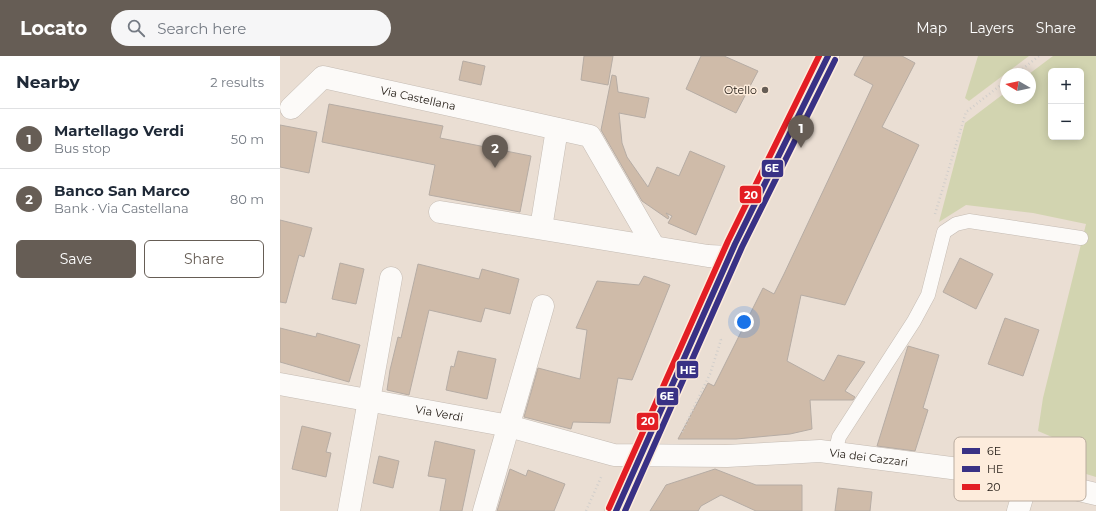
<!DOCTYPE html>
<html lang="en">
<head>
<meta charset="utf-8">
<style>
	body { margin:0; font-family:Montserrat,sans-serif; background:#f6f6f7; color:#1f2937 }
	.controls { position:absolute; right:12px; top:12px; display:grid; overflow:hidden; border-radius:6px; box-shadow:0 2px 10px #0003 }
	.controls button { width:36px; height:36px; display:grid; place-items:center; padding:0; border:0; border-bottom:1px solid #e0e1e3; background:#fff; color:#1f2937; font:20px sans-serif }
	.compass { position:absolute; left:720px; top:12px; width:36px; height:36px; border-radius:50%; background:#fff; box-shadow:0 2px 10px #0003; rotate:279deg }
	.you { position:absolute; left:464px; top:266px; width:14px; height:14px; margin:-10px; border:3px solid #fff; border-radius:50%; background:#1a73e8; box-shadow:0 0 0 6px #1a73e833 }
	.badge { display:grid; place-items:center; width:26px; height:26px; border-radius:50%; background:#665d55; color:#fff; font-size:13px; font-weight:700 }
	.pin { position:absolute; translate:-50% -33px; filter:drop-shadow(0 1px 2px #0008) }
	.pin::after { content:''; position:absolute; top:21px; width:14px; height:12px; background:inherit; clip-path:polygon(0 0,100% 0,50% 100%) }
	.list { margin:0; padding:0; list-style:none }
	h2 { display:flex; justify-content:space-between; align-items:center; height:52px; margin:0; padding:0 16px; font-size:17px }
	h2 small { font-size:13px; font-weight:400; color:#747a83 }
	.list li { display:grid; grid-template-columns:26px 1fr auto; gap:12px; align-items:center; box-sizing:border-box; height:60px; padding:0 16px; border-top:1px solid #e0e1e3 }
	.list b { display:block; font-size:15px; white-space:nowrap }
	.list p { margin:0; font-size:13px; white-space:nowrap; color:#747a83 }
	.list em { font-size:13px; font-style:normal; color:#747a83 }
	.actions { display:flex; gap:8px; padding:12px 16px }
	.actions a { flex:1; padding:9px 0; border:1px solid #665d55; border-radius:6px; text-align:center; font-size:14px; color:#665d55 }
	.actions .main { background:#665d55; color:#fff }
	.icon { flex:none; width:22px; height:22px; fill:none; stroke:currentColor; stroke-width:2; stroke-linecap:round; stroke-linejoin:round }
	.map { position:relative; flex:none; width:816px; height:455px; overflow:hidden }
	header { display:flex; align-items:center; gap:24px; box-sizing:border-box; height:56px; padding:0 20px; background:#665d55; color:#fff }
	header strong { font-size:19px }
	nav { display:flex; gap:22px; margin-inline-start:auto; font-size:14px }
	.search { width:280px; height:36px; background:#f6f6f7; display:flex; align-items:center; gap:10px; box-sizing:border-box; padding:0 14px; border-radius:22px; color:#747a83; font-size:15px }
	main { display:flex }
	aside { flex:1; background:#fff }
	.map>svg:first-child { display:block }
	.green { fill:#d2d4b0; fill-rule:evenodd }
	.building { fill:#cfbba9; stroke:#b6aca4 }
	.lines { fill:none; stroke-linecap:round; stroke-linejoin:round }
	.service-casing { stroke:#c4bbb3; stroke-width:15 }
	.minor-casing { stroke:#c4bbb3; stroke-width:23 }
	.tertiary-casing { stroke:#c4bbb3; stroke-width:23 }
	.path { stroke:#d1cecb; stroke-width:2.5; stroke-dasharray:1 3; stroke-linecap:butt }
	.service { stroke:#fcfaf8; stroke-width:14 }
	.minor { stroke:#fcfaf8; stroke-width:22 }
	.tertiary { stroke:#fcfaf8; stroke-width:22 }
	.bus-1-casing { stroke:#fdecdc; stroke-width:9 }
	.bus-2-casing { stroke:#fdecdc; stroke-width:9 }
	.bus-3-casing { stroke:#fdecdc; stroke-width:9 }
	.bus-1 { stroke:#393185; stroke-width:6 }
	.bus-2 { stroke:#393185; stroke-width:6 }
	.bus-3 { stroke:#e31e24; stroke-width:6 }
	.poi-dot { fill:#665d55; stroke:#fdecdc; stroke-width:1.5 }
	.labels { text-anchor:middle; stroke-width:3; stroke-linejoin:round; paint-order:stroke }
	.poi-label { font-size:11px; fill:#1f1811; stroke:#fdecdc; text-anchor:end }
	.street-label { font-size:11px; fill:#1f1811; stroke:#fdecdc }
	.key { fill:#fdecdc; stroke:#baac9f; stroke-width:1 }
	.key-label { font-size:11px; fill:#1f1811 }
	.line-badge { stroke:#fdecdc; stroke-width:1.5 }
	.badge-label { font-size:11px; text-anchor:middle; font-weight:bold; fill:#fff }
</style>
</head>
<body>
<header>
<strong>Locato</strong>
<div class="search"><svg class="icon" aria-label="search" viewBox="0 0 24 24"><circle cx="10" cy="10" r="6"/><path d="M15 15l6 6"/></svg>Search here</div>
<nav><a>Map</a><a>Layers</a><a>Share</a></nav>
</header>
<main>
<aside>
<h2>Nearby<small>2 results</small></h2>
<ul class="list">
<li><span class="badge">1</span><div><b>Martellago Verdi</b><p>Bus stop</p></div><em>50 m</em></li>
<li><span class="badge">2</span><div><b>Banco San Marco</b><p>Bank · Via Castellana</p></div><em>80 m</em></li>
</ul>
<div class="actions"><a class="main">Save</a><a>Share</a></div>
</aside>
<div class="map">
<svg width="816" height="455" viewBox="0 0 816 455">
	<rect width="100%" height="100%" fill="#eaded3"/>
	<g class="green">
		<path d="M 698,0 L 749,0 L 689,45 L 685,42 Z"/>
		<path d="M 773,0 L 816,0 L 816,421 L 780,410 L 786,387 L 758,375 L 763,342 L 806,168 L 753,157 L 686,149 L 659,166 L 685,67 L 726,36 L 726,42 L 750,42 L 749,18 ZM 771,15 L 801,15 L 801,81 L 771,81 Z"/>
	</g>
	<g class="building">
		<path d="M 304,0 L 333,0 L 328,29 L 301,24 Z"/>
		<path d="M 421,0 L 444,0 L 478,15 L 456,57 L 406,33 Z"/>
		<path d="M 584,0 L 622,0 L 635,7 L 602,71 L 639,89 L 565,249 L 521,239 L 507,305 L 544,325 L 558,299 L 585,306 L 565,335 L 575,341 L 573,344 L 530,344 L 532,373 L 510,378 L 456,383 L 398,383 L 428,327 L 434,330 L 483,232 L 494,238 L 504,218 L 593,29 L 574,19 Z"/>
		<path d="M 183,5 L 205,10 L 201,29 L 179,24 Z"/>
		<path d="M 332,19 L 336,20 L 338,36 L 369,42 L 365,62 L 339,57 L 342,87 L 347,101 L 368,131 L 377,111 L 399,120 L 410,95 L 445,110 L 416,179 L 388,167 L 392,160 L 386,157 L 389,161 L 388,163 L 362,145 L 321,74 Z"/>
		<path d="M 49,48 L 163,70 L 160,82 L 251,100 L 240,156 L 149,139 L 155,109 L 42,86 Z"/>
		<path d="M 0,69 L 37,76 L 29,117 L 0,111 Z"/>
		<path d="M 0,164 L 32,172 L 24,201 L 19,199 L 6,247 L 0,246 Z"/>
		<path d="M 680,202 L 713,218 L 696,253 L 663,236 Z"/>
		<path d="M 60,207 L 84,213 L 76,248 L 52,243 Z"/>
		<path d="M 138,208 L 199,223 L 202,213 L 239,223 L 230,258 L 205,252 L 201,266 L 149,254 L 129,339 L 107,334 L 110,314 L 118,281 L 121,282 Z"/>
		<path d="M 364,220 L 390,229 L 352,324 L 338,322 L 330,367 L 293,366 L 291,373 L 244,361 L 258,312 L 300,323 L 307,274 L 296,272 L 317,225 L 359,229 Z"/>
		<path d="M 725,262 L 759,274 L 743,320 L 708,308 Z"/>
		<path d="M 0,272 L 36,281 L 37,277 L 80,289 L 69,326 L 0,306 Z"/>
		<path d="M 628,290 L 659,299 L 643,352 L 648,354 L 635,395 L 597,390 Z"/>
		<path d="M 178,295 L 216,303 L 207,343 L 166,334 L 171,310 L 174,311 Z"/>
		<path d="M 22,370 L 51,377 L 46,396 L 51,397 L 46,421 L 12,413 Z"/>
		<path d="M 155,385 L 195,394 L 182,455 L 160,455 L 166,423 L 148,420 Z"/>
		<path d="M 99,400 L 119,405 L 113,432 L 93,427 Z"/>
		<path d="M 230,413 L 246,420 L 248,414 L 285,428 L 274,455 L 217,455 Z"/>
		<path d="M 435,413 L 476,429 L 522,429 L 522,455 L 476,455 L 441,439 L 421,450 L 418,455 L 370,455 L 386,429 Z"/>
		<path d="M 558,432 L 592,436 L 590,455 L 555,455 Z"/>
	</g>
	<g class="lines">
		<g class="service-casing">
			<path id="service" d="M 555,397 L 559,381 L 634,265 L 648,239 L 664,176 L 676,168 L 689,165 L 801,182"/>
		</g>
		<g class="minor-casing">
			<g id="minor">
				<path id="s1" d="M 11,52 L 43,21 L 310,80 L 374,191"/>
				<path d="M 160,156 L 428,200 L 449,201"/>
				<path d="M 261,172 L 277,73"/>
				<path id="s2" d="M 0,328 L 229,370 L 334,399 L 447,400 L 540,395 L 748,422 L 816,438"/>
				<path d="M 69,455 L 111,222"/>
				<path d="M 204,455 L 263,250"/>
				<path d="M 738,455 L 748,422"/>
			</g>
		</g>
		<g class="tertiary-casing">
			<path id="tertiary" d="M 336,455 L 455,188 L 548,0"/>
		</g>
		<g class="path">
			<path d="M 736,18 L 759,0"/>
			<path d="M 655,158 L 686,56 L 726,25"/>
			<path d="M 402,376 L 430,318 L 441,284 L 440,282"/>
			<path d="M 306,455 L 322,419"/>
		</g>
		<use href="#service" class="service"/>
		<use href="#minor" class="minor"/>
		<use href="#tertiary" class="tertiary"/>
		<g class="bus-1-casing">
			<path id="bus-1" d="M 336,455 L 455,188 L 548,0"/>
		</g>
		<g class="bus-2-casing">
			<path id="bus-2" d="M 345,455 L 462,191 L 555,4"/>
		</g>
		<g class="bus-3-casing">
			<path id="bus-3" d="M 329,452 L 448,185 L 539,0"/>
		</g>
		<use href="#bus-1" class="bus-1"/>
		<use href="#bus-2" class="bus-2"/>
		<use href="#bus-3" class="bus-3"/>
	</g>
	<circle class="poi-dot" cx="485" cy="34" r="4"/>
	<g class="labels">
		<g class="poi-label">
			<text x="477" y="38">Otello</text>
		</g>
		<g class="street-label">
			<text dy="4" stroke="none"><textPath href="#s1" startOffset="142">Via Castellana</textPath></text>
			<text dy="4" stroke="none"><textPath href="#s2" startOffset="162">Via Verdi</textPath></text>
			<text dy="4" stroke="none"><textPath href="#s2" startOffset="597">Via dei Cazzari</textPath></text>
		</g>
	</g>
	<rect x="674" y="381" width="132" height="64" rx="6" class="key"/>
	<rect x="682" y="392" width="18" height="6" fill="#393185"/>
	<rect x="682" y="410" width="18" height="6" fill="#393185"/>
	<rect x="682" y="428" width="18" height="6" fill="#e31e24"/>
	<g class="key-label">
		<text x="707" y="399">6E</text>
		<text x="707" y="417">HE</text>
		<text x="707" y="435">20</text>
	</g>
	<g class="line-badge">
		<rect x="481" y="103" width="23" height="19" rx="4" fill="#393185"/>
		<rect x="459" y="129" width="23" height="19" rx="4" fill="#e31e24"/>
		<rect x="396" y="304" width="23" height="19" rx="4" fill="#393185"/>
		<rect x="376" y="331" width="23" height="19" rx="4" fill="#393185"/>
		<rect x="356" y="356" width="23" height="19" rx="4" fill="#e31e24"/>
	</g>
	<g class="badge-label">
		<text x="492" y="116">6E</text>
		<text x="471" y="143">20</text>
		<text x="408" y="318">HE</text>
		<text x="387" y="344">6E</text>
		<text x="368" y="369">20</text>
	</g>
</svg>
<div class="controls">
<button>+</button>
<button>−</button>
</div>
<svg class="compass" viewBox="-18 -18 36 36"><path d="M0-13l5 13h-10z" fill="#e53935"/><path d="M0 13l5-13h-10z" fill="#747a83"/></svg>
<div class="you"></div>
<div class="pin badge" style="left:521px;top:92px">1</div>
<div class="pin badge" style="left:215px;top:112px">2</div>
</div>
</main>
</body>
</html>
